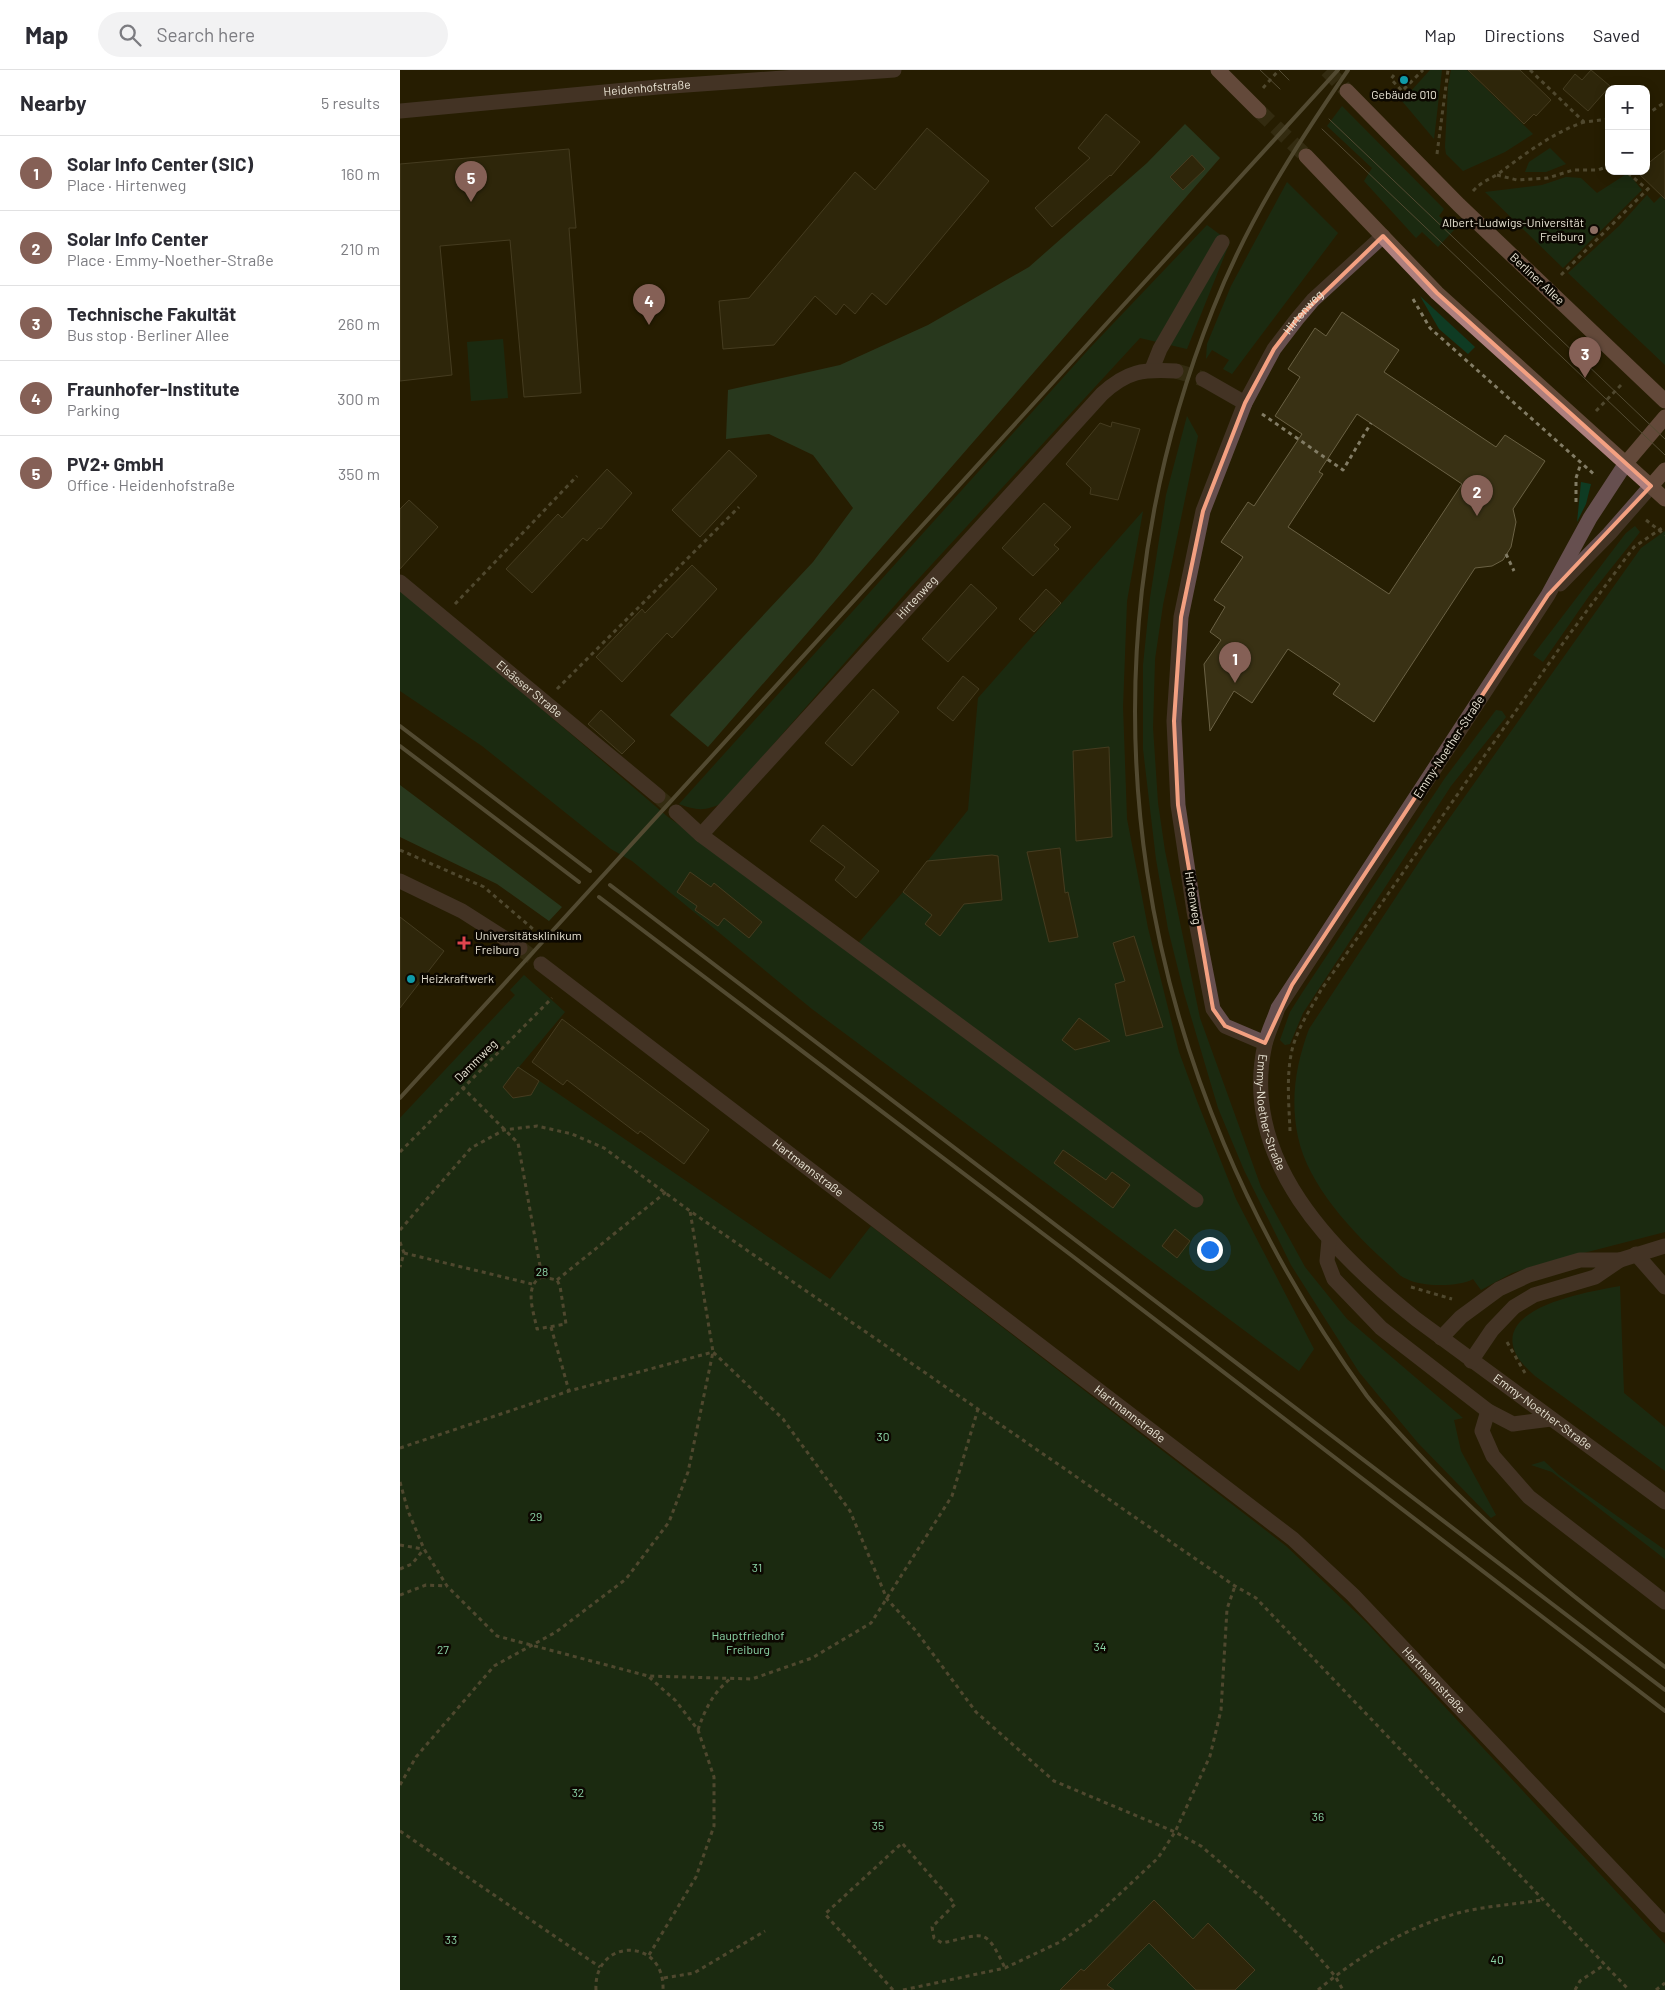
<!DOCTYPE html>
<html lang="en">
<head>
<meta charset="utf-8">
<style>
	body { margin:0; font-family:Barlow,sans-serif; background:#f2f2f3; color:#2b2b33 }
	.controls { position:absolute; right:15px; top:15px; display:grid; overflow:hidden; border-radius:10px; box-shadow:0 2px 12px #0003 }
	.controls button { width:45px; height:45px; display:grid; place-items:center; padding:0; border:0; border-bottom:1px solid #e1e1e2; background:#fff; color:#2b2b33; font:25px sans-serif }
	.you { position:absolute; left:809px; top:1179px; width:18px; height:18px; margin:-12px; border:4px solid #fff; border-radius:50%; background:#1a73e8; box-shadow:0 0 0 8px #1a73e833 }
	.badge { display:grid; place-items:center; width:32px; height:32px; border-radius:50%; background:#856056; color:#fff; font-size:16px; font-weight:700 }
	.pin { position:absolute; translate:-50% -41px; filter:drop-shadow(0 1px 2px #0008) }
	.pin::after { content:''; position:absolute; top:26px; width:18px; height:15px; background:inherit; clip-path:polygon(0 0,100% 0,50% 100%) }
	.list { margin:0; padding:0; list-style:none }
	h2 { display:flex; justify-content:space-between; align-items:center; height:65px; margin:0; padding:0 20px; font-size:21px }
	h2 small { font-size:16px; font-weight:400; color:#7c7c81 }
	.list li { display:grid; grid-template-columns:32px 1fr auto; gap:15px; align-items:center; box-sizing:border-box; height:75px; padding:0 20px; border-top:1px solid #e1e1e2 }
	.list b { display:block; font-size:19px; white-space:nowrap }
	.list p { margin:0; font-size:16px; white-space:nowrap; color:#7c7c81 }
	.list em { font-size:16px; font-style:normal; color:#7c7c81 }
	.icon { flex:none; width:28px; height:28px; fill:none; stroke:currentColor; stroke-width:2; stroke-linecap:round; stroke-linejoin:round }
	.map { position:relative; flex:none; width:1265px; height:1920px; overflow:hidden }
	header { display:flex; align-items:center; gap:30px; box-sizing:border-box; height:70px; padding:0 25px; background:#fff; border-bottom:1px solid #e1e1e2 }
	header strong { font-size:24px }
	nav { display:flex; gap:28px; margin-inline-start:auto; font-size:18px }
	.search { width:350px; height:45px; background:#f2f2f3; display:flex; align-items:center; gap:12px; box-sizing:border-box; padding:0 18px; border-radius:28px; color:#7c7c81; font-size:19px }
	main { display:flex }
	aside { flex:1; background:#fff }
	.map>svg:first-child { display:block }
	.green { fill:#0f3b23 }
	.forest { fill:#2c593e }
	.building { fill:#393114; stroke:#6a6144; fill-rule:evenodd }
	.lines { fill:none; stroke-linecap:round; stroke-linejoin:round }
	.minor-tunnel { stroke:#433c22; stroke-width:15; stroke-dasharray:15 8; stroke-linecap:butt }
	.major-tunnel { stroke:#433c22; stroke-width:15; stroke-dasharray:15 8; stroke-linecap:butt }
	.path { stroke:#827c65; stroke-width:3; stroke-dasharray:4 4; stroke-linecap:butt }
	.minor { stroke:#664f4f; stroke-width:15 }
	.major { stroke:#ad7f7e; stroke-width:15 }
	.tram { stroke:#88816c; stroke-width:1 }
	.rail { stroke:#88816c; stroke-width:4 }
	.marked { fill:none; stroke:#f3a081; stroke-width:4; stroke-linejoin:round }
	.culture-dot { fill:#0f9aa8; stroke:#0c0801; stroke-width:2 }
	.education-dot { fill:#8d6e63; stroke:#0c0801; stroke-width:2 }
	.health-dot { fill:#e0444e; stroke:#0c0801; stroke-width:2 }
	.labels { text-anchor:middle; stroke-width:5; stroke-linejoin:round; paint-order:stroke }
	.street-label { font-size:12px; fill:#e9e4d4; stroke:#0c0801 }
	.poi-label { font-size:12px; fill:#e9e4d4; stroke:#0c0801; text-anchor:start }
	.park-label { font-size:12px; fill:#8dd6a8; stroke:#0c0801 }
</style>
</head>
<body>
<header>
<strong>Map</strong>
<div class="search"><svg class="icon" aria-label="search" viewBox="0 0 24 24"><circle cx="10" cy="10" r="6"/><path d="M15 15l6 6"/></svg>Search here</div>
<nav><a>Map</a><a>Directions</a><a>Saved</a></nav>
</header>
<main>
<aside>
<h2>Nearby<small>5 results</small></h2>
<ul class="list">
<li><span class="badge">1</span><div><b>Solar Info Center (SIC)</b><p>Place · Hirtenweg</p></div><em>160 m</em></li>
<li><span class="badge">2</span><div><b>Solar Info Center</b><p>Place · Emmy-Noether-Straße</p></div><em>210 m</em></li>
<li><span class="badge">3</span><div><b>Technische Fakultät</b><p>Bus stop · Berliner Allee</p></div><em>260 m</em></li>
<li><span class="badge">4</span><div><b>Fraunhofer-Institute</b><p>Parking</p></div><em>300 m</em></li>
<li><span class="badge">5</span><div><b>PV2+ GmbH</b><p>Office · Heidenhofstraße</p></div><em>350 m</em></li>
</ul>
</aside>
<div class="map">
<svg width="1265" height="1920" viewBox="0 0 1265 1920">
	<rect width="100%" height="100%" fill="#261e02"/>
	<g class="green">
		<path d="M 1030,0 L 1042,0 L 1034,69 L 1002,31 Z"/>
		<path d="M 1051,0 L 1067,0 L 1133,64 L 1105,82 L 1063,101 L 1046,84 L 1045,77 L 1048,16 Z"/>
		<path d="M 942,36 L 1044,139 L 1039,146 L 1054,160 L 1038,177 L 1022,162 L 1016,168 L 964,111 L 972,98 L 927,56 Z"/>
		<path d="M 1150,78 L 1166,94 L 1146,102 L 1125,102 L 1129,92 Z"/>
		<path d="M 1228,103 L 1242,120 L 1163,198 L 1085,122 L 1142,115 L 1166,107 L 1181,108 L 1197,123 Z"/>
		<path d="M 887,112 L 938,163 L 832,304 L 823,299 L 829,290 L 812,280 L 806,289 L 807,274 L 831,216 Z"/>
		<path d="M 1247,125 L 1254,133 L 1261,126 L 1265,130 L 1265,295 L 1168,203 L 1219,156 Z"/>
		<path d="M 807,155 L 830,172 L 787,279 L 740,268 L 510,518 L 322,733 C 306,741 297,741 279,734 L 689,279 Z"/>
		<path d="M 1020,226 L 1075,277 L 1068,284 L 1039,259 Z"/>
		<path d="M 103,269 L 108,328 L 71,331 L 67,272 Z"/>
		<path d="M 787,346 L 798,366 L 763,535 L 755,589 L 753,658 L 758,733 L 765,781 L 800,948 L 861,1117 L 905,1197 L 947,1249 L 1063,1348 L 1054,1350 L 1061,1381 L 1096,1445 L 1091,1448 L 1018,1373 L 959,1302 L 891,1195 L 844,1100 L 818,1038 L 784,923 L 768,859 L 756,789 L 743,679 L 743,595 L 750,528 L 766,425 Z"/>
		<path d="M 1181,412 L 1191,414 L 1186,434 L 1177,452 Z"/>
		<path d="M 743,441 L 727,531 L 723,637 L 727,749 L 748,858 L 779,982 L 797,1031 L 836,1129 L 914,1279 L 899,1301 L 412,939 L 232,791 L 211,779 L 82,676 L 0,621 L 0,518 L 268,747 L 454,878 L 503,822 L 568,740 L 578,628 Z"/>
		<path d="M 1235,456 L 1240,462 L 1189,526 L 1143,592 L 1133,585 L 1226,463 Z"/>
		<path d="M 1265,461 L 1265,1162 L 1137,1195 L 1112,1203 L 1081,1220 L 1073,1209 C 1059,1217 1022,1217 1007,1209 C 1000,1207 994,1199 989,1195 C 953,1163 908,1115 898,1067 C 890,1029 896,994 909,959 L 1027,780 L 1241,478 Z"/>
		<path d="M 1096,640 L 1102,641 L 1106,647 L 1051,716 L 903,943 L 890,974 L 885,975 L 880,970 L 890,942 L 904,920 L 1045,708 Z"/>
		<path d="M 124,905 L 165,942 L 119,997 L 430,1209 L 471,1156 L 886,1476 L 966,1552 L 1265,1874 L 1265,1920 L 0,1920 L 0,1048 L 115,925 L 110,920 Z"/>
		<path d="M 1220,1216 L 1224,1323 L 1265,1357 L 1265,1401 L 1135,1306 C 1127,1298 1117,1290 1114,1279 C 1099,1235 1194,1221 1220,1216 Z"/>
		<path d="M 1144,1391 L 1159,1405 L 1265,1480 L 1265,1489 L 1152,1402 L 1131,1395 Z"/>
	</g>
	<g class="forest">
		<path d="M 785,54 L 820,88 L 308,677 L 270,645 L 413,492 L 453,438 L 413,385 L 369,364 L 326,369 L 328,320 L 440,295 L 528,255 L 629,197 L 747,93 Z"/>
		<path d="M 0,715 L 162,837 L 149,851 L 97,814 L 0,767 Z"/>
	</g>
	<g class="building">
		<path d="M 1068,0 L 1120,0 L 1151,30 L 1136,46 L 1134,44 L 1124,54 Z"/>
		<path d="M 1191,0 L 1210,16 L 1188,41 L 1163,19 L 1175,4 L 1182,10 Z"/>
		<path d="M 706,44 L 740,72 L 711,106 L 710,105 L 652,157 L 635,138 L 690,88 L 678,78 Z"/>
		<path d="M 527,58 L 589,111 L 486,235 L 472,223 L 455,244 L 444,234 L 436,245 L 415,226 L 374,275 L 323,279 L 319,231 L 349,228 L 455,102 L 475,120 Z"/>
		<path d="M 169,79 L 176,158 L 169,158 L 181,323 L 124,327 L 110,170 L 40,176 L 52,305 L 0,311 L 0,94 Z"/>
		<path d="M 1265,80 L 1265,129 L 1237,102 L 1246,101 L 1246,95 Z"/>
		<path d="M 792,85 L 805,99 L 783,120 L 770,107 Z"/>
		<path d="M 942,242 L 999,280 L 984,302 L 1096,377 L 1105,365 L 1145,391 L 1113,439 L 1116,452 L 1111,477 L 1103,490 L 1092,496 L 1075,498 L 974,652 L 933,624 L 940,614 L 888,579 L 852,633 L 834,621 L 810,661 L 804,594 L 821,570 L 810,562 L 825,537 L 814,530 L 843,487 L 821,472 L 848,432 L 854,436 L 902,364 L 875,346 L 900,307 L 888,299 L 915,258 L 926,266 ZM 957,344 L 1062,414 L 989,524 L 888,457 L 923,404 L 919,402 Z"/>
		<path d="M 712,352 L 740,359 L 718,430 L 690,424 L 691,418 L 666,394 L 700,353 L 711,357 Z"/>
		<path d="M 329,380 L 357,406 L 300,467 L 272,440 Z"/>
		<path d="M 207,399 L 232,423 L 201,459 L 199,458 L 187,471 L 183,468 L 132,523 L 106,499 L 158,444 L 162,448 Z"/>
		<path d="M 9,430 L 38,457 L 0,499 L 0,439 Z"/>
		<path d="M 644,433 L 671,457 L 654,475 L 659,479 L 633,506 L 602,478 Z"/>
		<path d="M 292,495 L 317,519 L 272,568 L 267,563 L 222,612 L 196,587 L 242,539 L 245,543 Z"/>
		<path d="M 571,514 L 597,538 L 548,592 L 522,569 Z"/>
		<path d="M 646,519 L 661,533 L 634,562 L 619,549 Z"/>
		<path d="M 563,606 L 579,619 L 553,651 L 537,638 Z"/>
		<path d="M 473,619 L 499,642 L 452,696 L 425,673 Z"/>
		<path d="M 201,640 L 235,671 L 222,684 L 188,654 Z"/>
		<path d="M 709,677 L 712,767 L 676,771 L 673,681 Z"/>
		<path d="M 423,755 L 479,801 L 456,828 L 435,810 L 445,797 L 410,771 Z"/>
		<path d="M 660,778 L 665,823 L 668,822 L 678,867 L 649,872 L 627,782 Z"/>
		<path d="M 592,785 L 598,786 L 602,830 L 564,834 L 540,866 L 525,854 L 532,845 L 503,822 L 527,791 Z"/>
		<path d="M 290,802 L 311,817 L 314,813 L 362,852 L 349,868 L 324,848 L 318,856 L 295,840 L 297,836 L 277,822 Z"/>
		<path d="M 0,847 L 44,881 L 0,938 Z"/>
		<path d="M 734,866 L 763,957 L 726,966 L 715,914 L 725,911 L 713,873 Z"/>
		<path d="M 679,948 L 710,971 L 675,980 L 662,970 Z"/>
		<path d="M 162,949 L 309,1060 L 284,1094 L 240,1061 L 238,1064 L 167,1010 L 163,1015 L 132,992 Z"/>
		<path d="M 118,997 L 139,1011 L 131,1025 L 113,1028 L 103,1017 Z"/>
		<path d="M 663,1080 L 706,1110 L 712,1102 L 730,1115 L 713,1138 L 654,1093 Z"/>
		<path d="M 775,1159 L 790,1171 L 777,1188 L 762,1176 Z"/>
		<path d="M 754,1830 L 793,1869 L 808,1853 L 855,1900 L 835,1920 L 796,1920 L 749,1873 L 707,1915 L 714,1920 L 660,1920 L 681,1899 L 684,1901 Z"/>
	</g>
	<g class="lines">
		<g class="minor-tunnel">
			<path d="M 776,301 L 803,309"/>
			<path d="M 258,726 L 276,742"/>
			<path d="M 120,878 L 141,894"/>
		</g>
		<g class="major-tunnel">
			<path d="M 927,0 L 947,21"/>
			<path d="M 859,41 L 906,86"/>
		</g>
		<g class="path">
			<path d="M 1130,0 L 1184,52 L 1209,49"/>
			<path d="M 994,5 L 991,9 L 1002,21 L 1023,0"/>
			<path d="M 863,18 L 879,0"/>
			<path d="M 1246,45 L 1265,32"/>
			<path d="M 1037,84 L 1048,0"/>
			<path d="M 1228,103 L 1247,119"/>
			<path d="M 1097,105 L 1117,110 L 1148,108 L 1173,100 L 1198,100 L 1209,96"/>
			<path d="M 1073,121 C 1081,112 1088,110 1098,104 C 1125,84 1152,63 1184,52"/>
			<path d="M 1161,205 L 1251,116"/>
			<path d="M 1013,229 L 1030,258 L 1196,406"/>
			<path d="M 1196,341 L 1221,315"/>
			<path d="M 862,344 L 943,400 L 971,353"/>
			<path d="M 1176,432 L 1176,408 L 1181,393"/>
			<path d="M 1246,450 L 1265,465"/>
			<path d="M 1106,484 L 1114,501"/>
			<path d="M 55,534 L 177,406"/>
			<path d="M 157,619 L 339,437"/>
			<path d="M 0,780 L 84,817 L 133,859"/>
			<path d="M 62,1017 L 118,1073 L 142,1207"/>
			<path d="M 890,1061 C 889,1035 886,1006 892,980 C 897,959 911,938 921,920 L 1166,569 L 1234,477 L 1265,456"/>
			<path d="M 0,1082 L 152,928"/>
			<path d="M 0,1160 L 71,1078 L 104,1060 L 137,1056 L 172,1064 L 204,1078 L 290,1141 L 835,1516 L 856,1528 L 1229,1920"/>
			<path d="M 0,1172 L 4,1183 L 0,1197"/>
			<path d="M 4,1183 L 132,1214"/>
			<path d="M 142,1207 L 157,1210 L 160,1216 L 166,1254 L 137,1259 C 134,1243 123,1215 142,1207 Z"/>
			<path d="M 157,1210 L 266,1122"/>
			<path d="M 1011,1217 L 1052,1229"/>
			<path d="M 151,1257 L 169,1321"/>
			<path d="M 1107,1272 L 1125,1303"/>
			<path d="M 0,1378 L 169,1321 L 313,1282 L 383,1349 L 450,1441 L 487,1529 L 516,1561 L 576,1642 L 654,1711 L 775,1762 L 801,1776 L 861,1827 L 905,1871 L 935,1906 L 943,1920"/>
			<path d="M 0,1412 L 8,1441 L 24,1479 L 47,1516 L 97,1566 L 248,1606 L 352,1609 L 412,1588 L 471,1553 L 552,1426 L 578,1339"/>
			<path d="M 0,1475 L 23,1479"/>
			<path d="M 0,1499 L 12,1494 L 24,1479"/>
			<path d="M 0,1525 L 26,1515 L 47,1516"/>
			<path d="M 298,1660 C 305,1639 313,1623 330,1609"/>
			<path d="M 0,1715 L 16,1687 L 94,1596 L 156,1562 L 226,1509 L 269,1452 L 288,1402 L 313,1282 L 290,1141"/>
			<path d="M 0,1761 L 200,1897"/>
			<path d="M 249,1885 L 296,1807 L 314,1756 L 314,1707 L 298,1660 L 276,1631 L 249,1607"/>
			<path d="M 264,1908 L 294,1903 L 365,1861"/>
			<path d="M 196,1920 C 193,1868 265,1866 263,1920"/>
			<path d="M 493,1920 L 425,1844 L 502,1773 L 555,1834 L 532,1857 L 534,1868 L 542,1873 C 585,1864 585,1856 605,1898"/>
			<path d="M 503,1920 L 605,1898 L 660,1872 L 694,1848 L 758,1788 L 775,1762 L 810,1686 L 821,1640 L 827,1539 L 835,1516"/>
			<path d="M 918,1920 C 960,1885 1008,1856 1062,1842 C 1088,1836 1115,1834 1142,1830"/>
			<path d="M 1175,1920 L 1180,1911 L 1204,1895"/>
			<path d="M 1256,1920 L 1265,1913"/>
		</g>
		<g class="minor">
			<path id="s1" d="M 0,41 L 258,17 L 494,0"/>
			<path d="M 752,299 L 760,279 L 822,172"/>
			<path d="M 803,309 L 845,333"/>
			<path id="s2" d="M 1226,393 L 1190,448 L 1148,525 L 878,938 C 874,950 868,962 865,974 C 839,1090 933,1183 1016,1249 L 1265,1432"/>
			<path id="s3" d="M 0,512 L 258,726"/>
			<path d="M 1160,514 L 1209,464 L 1251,416"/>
			<path id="s4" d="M 276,742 L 301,765 L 702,324 C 727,301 743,299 776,301"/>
			<path d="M 301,765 L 796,1130"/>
			<path d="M 0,811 L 62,841 L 120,878"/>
			<path id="s5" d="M 141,894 L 893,1469 L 953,1525 L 1265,1855"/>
			<path id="s6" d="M 865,973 L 825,956 L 813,939 L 794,841 L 778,735 L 774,651 L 781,547 L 803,441 L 845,333 L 874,279 L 897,249 L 913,230 L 983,166"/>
			<path d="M 929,1170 L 927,1191 L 934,1209 L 981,1258 L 1088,1341 L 1113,1354 L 1151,1349"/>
			<path d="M 1236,1184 L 1265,1217"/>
			<path d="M 1220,1190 L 1265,1176"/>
			<path d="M 1041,1268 L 1061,1247 L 1099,1219 L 1129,1205 L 1180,1190 L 1220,1190 L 1195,1207 L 1134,1225 L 1114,1237 L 1092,1260 L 1071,1291"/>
			<path d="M 1088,1341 L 1082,1361 L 1093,1386 L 1129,1427 L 1265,1532"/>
		</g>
		<g class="major">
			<path d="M 818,0 L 859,41"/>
			<path d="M 947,21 L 1059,135 L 1265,331"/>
			<path d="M 906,86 L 1037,223 L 1265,429"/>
			<path d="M 1226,393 L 1265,347"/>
			<path d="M 1251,416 L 1265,400"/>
		</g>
		<g class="tram">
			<path d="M 860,0 L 880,19"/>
			<path d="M 879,0 L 889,10"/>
			<path d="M 929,49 L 1265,369"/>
			<path d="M 922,59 L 1265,385"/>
		</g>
		<g class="rail">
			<path d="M 948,0 C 895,77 847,152 813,239 C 665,611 734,1006 967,1326 C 982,1345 999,1363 1016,1381 C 1091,1463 1177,1530 1265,1597"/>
			<path d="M 0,656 L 190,801"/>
			<path d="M 0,676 L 179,812"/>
			<path d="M 210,815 L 1265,1620"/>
			<path d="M 199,827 L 671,1185 L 1265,1641"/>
			<path d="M 0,1028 L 938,0"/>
		</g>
	</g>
	<path d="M0 0H1265V1920H0ZM 983,166 L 1037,223 L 1251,416 L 1148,525 L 892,915 L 865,973 L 825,956 L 813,939 L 778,735 L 774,651 L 781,547 L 803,441 L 845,333 L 874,279 L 897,249 Z" fill="#261e02" fill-opacity=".55" fill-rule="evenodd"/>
	<path class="marked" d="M 983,166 L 1037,223 L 1251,416 L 1148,525 L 892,915 L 865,973 L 825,956 L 813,939 L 778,735 L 774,651 L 781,547 L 803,441 L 845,333 L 874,279 L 897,249 Z"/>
	<g class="culture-dot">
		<circle cx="1004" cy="10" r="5"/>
		<circle cx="11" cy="909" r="5"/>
	</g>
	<circle class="education-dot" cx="1194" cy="160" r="5"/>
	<path class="health-dot" d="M61.5 865.5h5v5h5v5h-5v5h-5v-5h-5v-5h5z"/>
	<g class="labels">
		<g class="street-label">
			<text dy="4" stroke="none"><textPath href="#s1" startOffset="248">Heidenhofstraße</textPath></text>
			<text transform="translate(1137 209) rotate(43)" y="4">Berliner Allee</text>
			<text dy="4" stroke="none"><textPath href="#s6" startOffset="792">Hirtenweg</textPath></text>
			<text dy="4" stroke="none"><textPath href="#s4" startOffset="355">Hirtenweg</textPath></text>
			<text dy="4" stroke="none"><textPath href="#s3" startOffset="168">Elsässer Straße</textPath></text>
			<text transform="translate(1049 677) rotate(-57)" y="4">Emmy-Noether-Straße</text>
			<text transform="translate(793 828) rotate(81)" y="4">Hirtenweg</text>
			<text transform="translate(76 991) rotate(-45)" y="4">Dammweg</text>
			<text dy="4" stroke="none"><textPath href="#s2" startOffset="755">Emmy-Noether-Straße</textPath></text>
			<text dy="4" stroke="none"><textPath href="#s5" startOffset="336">Hartmannstraße</textPath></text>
			<text dy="4" stroke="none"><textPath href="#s2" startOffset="1174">Emmy-Noether-Straße</textPath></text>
			<text dy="4" stroke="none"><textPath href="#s5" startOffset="741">Hartmannstraße</textPath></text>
			<text dy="4" stroke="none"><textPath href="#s5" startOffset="1146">Hartmannstraße</textPath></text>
		</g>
		<g class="poi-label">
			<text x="1004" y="29" text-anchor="middle">Gebäude 010</text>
			<text x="1184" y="157" text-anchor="end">Albert-Ludwigs-Universität<tspan x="1184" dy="14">Freiburg</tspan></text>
			<text x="75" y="870">Universitätsklinikum<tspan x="75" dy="14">Freiburg</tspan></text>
			<text x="21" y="913">Heizkraftwerk</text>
		</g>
		<g class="park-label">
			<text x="142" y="1206">28</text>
			<text x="483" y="1371">30</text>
			<text x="136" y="1451">29</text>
			<text x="357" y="1502">31</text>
			<text x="348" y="1570">Hauptfriedhof<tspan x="348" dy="14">Freiburg</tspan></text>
			<text x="700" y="1581">34</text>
			<text x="43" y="1584">27</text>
			<text x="178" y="1727">32</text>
			<text x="918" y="1751">36</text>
			<text x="478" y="1760">35</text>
			<text x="51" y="1874">33</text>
			<text x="1097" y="1894">40</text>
		</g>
	</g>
</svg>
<div class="controls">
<button>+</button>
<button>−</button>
</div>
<div class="you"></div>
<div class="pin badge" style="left:835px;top:613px">1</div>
<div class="pin badge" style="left:1077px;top:446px">2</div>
<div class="pin badge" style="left:1185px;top:308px">3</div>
<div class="pin badge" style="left:249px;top:255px">4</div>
<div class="pin badge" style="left:71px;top:132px">5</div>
</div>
</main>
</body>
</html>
